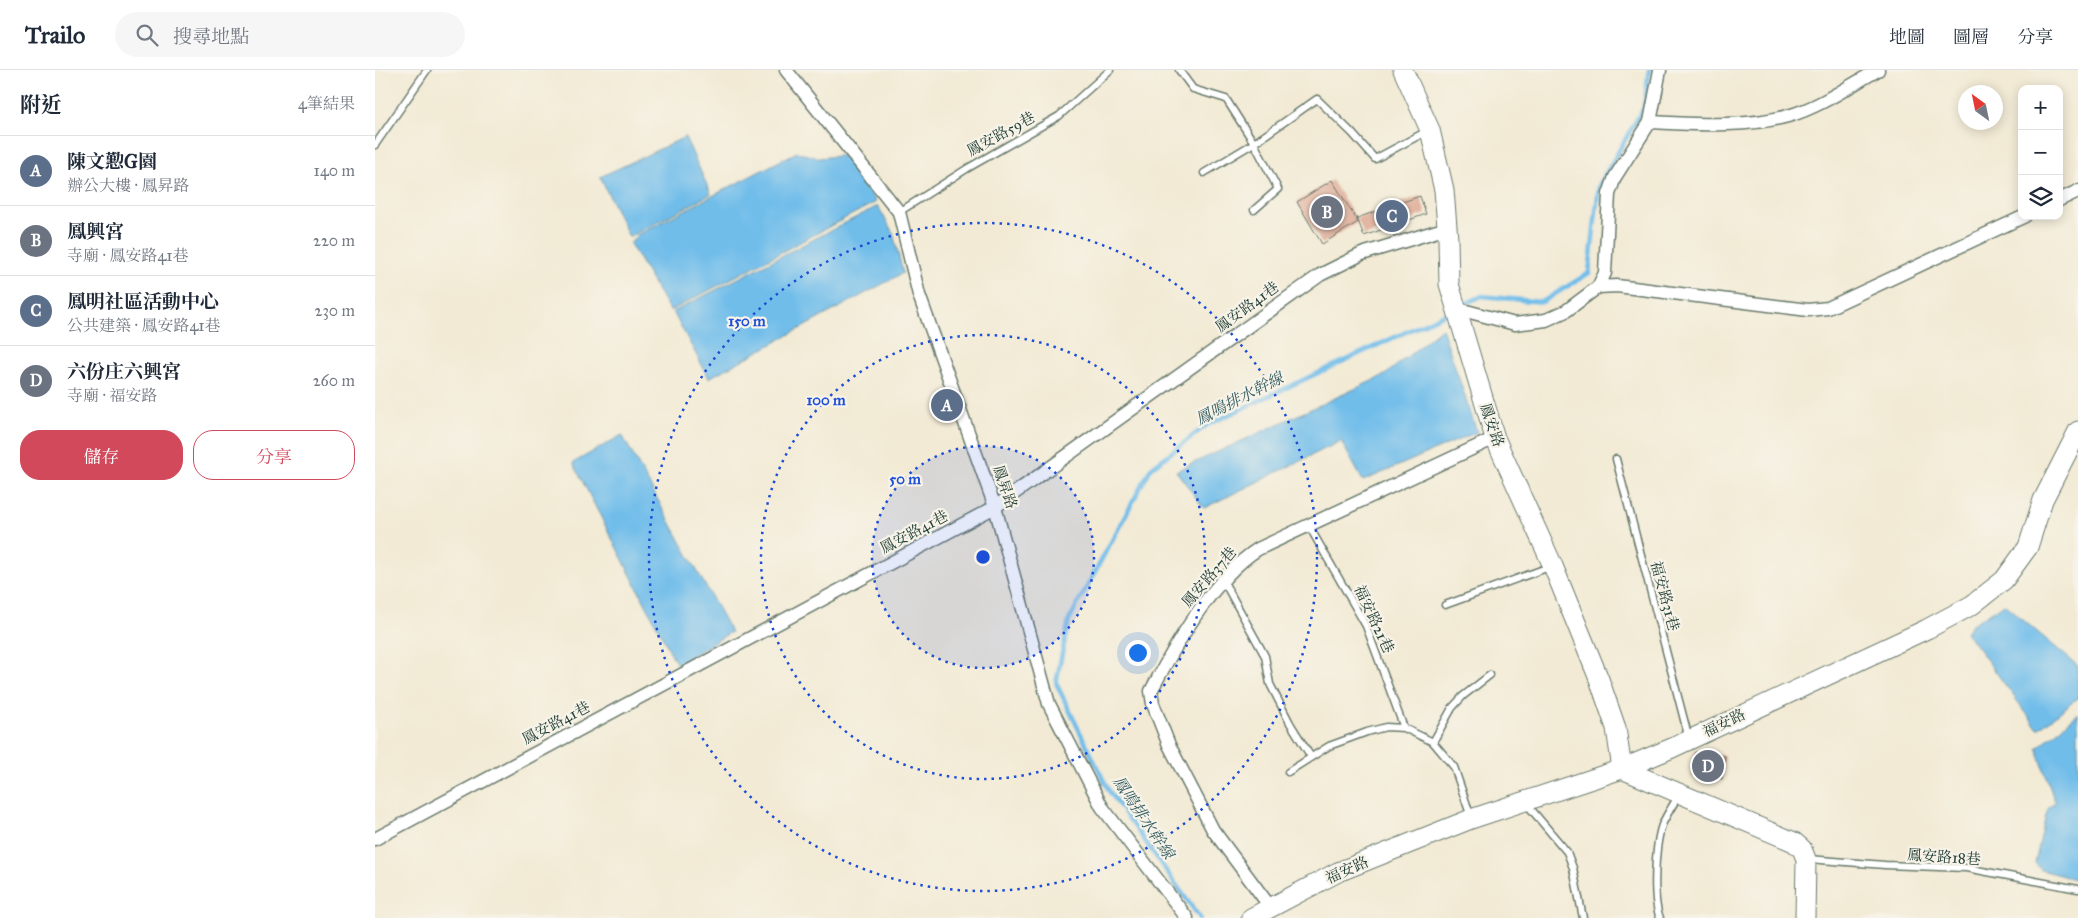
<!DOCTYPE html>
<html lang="zh-TW">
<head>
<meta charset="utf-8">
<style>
	body { margin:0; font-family:"IM FELL Great Primer","Noto Serif TC",serif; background:#f6f6f7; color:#1f2937 }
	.controls { position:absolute; right:15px; top:15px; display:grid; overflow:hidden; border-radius:10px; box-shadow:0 2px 12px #0003 }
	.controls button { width:45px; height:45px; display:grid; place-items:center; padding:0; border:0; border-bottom:1px solid #e0e1e3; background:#fff; color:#1f2937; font:25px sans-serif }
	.compass { position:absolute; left:1583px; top:15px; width:45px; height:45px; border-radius:50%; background:#fff; box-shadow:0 2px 12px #0003; rotate:327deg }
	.you { position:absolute; left:762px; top:582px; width:18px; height:18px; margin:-12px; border:4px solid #fff; border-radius:50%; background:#1a73e8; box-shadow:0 0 0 8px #1a73e833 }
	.badge { display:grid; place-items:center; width:32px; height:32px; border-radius:50%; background:#d1495b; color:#fff; font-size:16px; font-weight:700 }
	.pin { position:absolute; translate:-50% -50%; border:2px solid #fff; box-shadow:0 1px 5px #0006 }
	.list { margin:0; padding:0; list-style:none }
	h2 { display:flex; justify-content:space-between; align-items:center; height:65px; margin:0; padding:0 20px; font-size:21px }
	h2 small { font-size:16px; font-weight:400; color:#747a83 }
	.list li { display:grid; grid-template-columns:32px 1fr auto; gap:15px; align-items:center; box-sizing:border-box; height:70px; padding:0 20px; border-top:1px solid #e0e1e3 }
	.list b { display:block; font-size:19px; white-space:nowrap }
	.list p { margin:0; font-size:16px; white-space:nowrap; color:#747a83 }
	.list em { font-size:16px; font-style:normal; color:#747a83 }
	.actions { display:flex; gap:10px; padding:15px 20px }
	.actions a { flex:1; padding:11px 0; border:1px solid #d1495b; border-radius:20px; text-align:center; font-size:18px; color:#d1495b }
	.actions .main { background:#d1495b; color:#fff }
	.icon { flex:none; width:28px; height:28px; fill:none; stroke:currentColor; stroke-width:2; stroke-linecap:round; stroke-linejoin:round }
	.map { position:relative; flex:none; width:1703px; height:848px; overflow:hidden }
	header { display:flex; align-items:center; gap:30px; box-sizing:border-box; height:70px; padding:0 25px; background:#fff; border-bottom:1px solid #e0e1e3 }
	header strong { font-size:24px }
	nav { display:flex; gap:28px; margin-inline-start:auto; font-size:18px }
	.search { width:350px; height:45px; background:#f6f6f7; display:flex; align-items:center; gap:12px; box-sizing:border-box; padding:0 18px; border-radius:28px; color:#747a83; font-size:19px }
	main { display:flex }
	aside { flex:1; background:#fff }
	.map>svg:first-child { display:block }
	.water { fill:#71bdea; stroke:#487d8f }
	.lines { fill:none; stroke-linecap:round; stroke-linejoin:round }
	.stream { stroke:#71bdea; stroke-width:4.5 }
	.building { fill:#dfaa96 }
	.lane-casing { stroke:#697a6c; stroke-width:9 }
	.street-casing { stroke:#697a6c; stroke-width:15 }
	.secondary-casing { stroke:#697a6c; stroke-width:21 }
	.lane { stroke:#fff; stroke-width:6 }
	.street { stroke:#fff; stroke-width:12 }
	.secondary { stroke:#fff; stroke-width:19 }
	.ring { fill:none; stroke:#1d4ed8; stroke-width:2.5; stroke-dasharray:2.5 5 }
	.labels { text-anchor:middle; stroke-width:4.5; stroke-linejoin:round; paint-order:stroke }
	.street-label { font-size:15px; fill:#1f3d34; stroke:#f7f3e8 }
	.water-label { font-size:16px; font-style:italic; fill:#345d62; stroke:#f7f3e8 }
	.centre { fill:#1d4ed8; stroke:#f7f3e8; stroke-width:2.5 }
	.ring-label { font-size:15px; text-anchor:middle; font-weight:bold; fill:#1d4ed8; stroke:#f7f3e8; stroke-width:4.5; stroke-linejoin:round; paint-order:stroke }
</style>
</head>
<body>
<header>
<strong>Trailo</strong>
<div class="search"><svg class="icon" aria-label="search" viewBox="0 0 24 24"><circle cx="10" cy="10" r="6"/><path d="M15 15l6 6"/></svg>搜尋地點</div>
<nav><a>地圖</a><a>圖層</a><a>分享</a></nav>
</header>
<main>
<aside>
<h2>附近<small>4筆結果</small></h2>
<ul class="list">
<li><span class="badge" style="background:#5c6f8a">A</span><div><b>陳文懃G園</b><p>辦公大樓 · 鳳昇路</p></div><em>140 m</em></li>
<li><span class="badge" style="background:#6b7280">B</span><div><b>鳳興宮</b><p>寺廟 · 鳳安路41巷</p></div><em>220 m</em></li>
<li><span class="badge" style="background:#5c6f8a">C</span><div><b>鳳明社區活動中心</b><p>公共建築 · 鳳安路41巷</p></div><em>230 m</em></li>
<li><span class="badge" style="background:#6b7280">D</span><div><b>六份庄六興宮</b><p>寺廟 · 福安路</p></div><em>260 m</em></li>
</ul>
<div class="actions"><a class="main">儲存</a><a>分享</a></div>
</aside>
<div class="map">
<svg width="1703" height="848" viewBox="0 0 1703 848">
	<rect width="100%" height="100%" fill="#f7f3e8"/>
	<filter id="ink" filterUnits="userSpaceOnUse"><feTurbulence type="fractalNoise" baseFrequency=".02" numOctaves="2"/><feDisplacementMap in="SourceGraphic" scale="10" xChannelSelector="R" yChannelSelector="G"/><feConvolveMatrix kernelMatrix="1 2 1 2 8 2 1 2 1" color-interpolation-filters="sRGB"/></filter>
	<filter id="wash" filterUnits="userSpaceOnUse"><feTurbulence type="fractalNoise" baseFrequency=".0096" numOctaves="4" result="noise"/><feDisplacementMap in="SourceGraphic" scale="20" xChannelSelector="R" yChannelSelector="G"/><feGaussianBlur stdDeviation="1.12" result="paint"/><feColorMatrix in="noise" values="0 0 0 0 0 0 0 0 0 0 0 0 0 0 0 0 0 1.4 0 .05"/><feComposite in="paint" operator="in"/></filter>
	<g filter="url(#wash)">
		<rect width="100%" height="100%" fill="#f2ead4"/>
		<g class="water">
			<path d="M 310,67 L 336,124 L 254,167 L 225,107 Z"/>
			<path d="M 422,82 L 444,88 L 472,85 L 501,132 L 295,241 L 255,174 L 262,165 Z"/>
			<path d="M 503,136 L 518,163 L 528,203 L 334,308 L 298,242 Z"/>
			<path d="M 1067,258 L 1102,362 L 988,411 L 966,371 L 829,438 L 801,401 L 1010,305 Z"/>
			<path d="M 247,365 L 356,562 L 302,595 L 198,393 Z"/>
			<path d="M 1629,534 L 1703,596 L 1703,628 L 1663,659 L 1591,562 L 1597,554 Z"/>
			<path d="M 1703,644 L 1703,810 L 1666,800 L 1660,793 L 1671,745 L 1674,737 L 1680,733 L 1662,678 Z"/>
		</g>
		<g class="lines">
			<g class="stream">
				<path d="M 1085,236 L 1107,226 L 1167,232 L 1214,203 L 1224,115 L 1269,37 L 1274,0"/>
				<path d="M 825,848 L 734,721 L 681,613 L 694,550 L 776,398 L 832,355 L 1078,240"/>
			</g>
		</g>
		<g id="blocks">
			<g class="building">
				<path d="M 957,110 L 983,152 L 947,174 L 922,132 Z"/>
				<path d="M 1045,126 L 1051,144 L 989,166 L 982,148 Z"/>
				<path d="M 1320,682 L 1350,686 L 1347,709 L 1317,705 Z"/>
			</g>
		</g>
	</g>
	<g filter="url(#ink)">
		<use href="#blocks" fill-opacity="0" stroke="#697a6c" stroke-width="1"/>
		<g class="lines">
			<g class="lane-casing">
				<g id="lane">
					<path d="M 804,0 L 818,19 L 851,29 L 879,73 L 903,119 L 879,140"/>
					<path d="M 0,75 L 52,0"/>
					<path d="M 829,103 L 879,73 L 942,29 L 977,63 L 1000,89 L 1054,60"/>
					<path d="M 524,142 L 593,98 L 684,46 L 735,0"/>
					<path d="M 1241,389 L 1314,669"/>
					<path d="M 934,456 L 991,556 L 1029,658"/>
					<path d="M 849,512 L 890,586 L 895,614 L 915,653 L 936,687"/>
					<path d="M 1070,535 L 1177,496"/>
					<path d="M 1058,672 L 1077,638 L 1088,626 L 1115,605"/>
					<path d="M 913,702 L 954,676 L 992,662 L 1011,657 L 1029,658 L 1058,672 L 1079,697 L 1096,747"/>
					<path d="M 1150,732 L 1192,782 L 1198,798 L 1208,848"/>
					<path d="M 1433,789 L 1510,795 L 1591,798 L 1703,819"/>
					<path d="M 1285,848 C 1277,829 1280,775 1287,755 C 1291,745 1298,735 1304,725"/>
				</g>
			</g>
			<g class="street-casing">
				<g id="street">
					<path d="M 411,0 L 524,142 L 544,225 L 620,437 L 674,634 L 727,737 L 812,848"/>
					<path d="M 1275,52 C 1321,54 1369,58 1413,46 C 1445,37 1474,16 1503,0"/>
					<path d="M 1684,130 L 1703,121"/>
					<path d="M 1223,217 L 1242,216 L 1433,240 L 1453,238 L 1650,146"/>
					<path d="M 1080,238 L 1140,254 L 1171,250 L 1191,241 L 1223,217 L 1230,203 L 1234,124 L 1240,107 L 1275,52 L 1285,0"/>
					<path d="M 0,769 L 620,437 L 945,205 L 987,184 L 1072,158"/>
					<path d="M 896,838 L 838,760 L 794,675 L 778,634 L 776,621 C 801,574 838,508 883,479 L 1120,368"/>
				</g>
			</g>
			<g class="secondary-casing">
				<g id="secondary">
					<path d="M 1028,0 L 1055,60 L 1069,120 L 1073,169 L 1074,214 L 1120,368 L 1178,496 L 1224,609 L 1241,658 L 1247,699 L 1419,772 L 1427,779 L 1431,789 L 1430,848"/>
					<path d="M 876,848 L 963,802 L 1096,749 L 1247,699 L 1297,678 L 1552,559 L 1597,535 L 1629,510 L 1653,477 L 1668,430 L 1703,361"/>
				</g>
			</g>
			<use href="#lane" class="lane"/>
			<use href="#street" class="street"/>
			<use href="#secondary" class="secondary"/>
		</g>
	</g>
	<circle cx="608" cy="487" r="111" fill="#1d4ed8" fill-opacity=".12"/>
	<g class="ring">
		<circle cx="608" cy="487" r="111"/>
		<circle cx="608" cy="487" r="222"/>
		<circle cx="608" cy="487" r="334"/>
	</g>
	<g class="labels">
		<g class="street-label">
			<text transform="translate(626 64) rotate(-29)" y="5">鳳安路59巷</text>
			<text transform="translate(872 237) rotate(-36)" y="5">鳳安路41巷</text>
			<text transform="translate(1117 355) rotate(71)" y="5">鳳安路</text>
			<text transform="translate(630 417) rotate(71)" y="5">鳳昇路</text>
			<text transform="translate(539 462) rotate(-28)" y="5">鳳安路41巷</text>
			<text transform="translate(834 507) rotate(-49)" y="5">鳳安路37巷</text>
			<text transform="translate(1290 526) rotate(75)" y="5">福安路31巷</text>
			<text transform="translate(999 549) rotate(65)" y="5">福安路21巷</text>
			<text transform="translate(181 653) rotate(-28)" y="5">鳳安路41巷</text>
			<text transform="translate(1349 653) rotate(-26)" y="5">福安路</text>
			<text transform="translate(1569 787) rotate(4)" y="5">鳳安路18巷</text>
			<text transform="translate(972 800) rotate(-24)" y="5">福安路</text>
		</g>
		<g class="water-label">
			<text transform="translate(864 328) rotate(-27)" y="6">鳳鳴排水幹線</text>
			<text transform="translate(769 747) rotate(56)" y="6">鳳鳴排水幹線</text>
		</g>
	</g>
	<circle cx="608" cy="487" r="8" class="centre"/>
	<g class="ring-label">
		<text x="372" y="256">150 m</text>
		<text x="451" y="335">100 m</text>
		<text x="530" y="414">50 m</text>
	</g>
</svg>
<div class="controls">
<button>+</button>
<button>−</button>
<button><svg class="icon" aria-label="layers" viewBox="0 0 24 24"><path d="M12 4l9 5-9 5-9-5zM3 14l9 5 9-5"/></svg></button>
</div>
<svg class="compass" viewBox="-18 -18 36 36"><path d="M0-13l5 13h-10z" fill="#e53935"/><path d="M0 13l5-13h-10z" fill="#747a83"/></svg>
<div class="you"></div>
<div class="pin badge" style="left:572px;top:335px;background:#5c6f8a">A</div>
<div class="pin badge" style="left:952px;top:142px;background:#6b7280">B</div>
<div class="pin badge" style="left:1017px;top:146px;background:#5c6f8a">C</div>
<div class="pin badge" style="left:1333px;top:696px;background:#6b7280">D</div>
</div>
</main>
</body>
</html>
